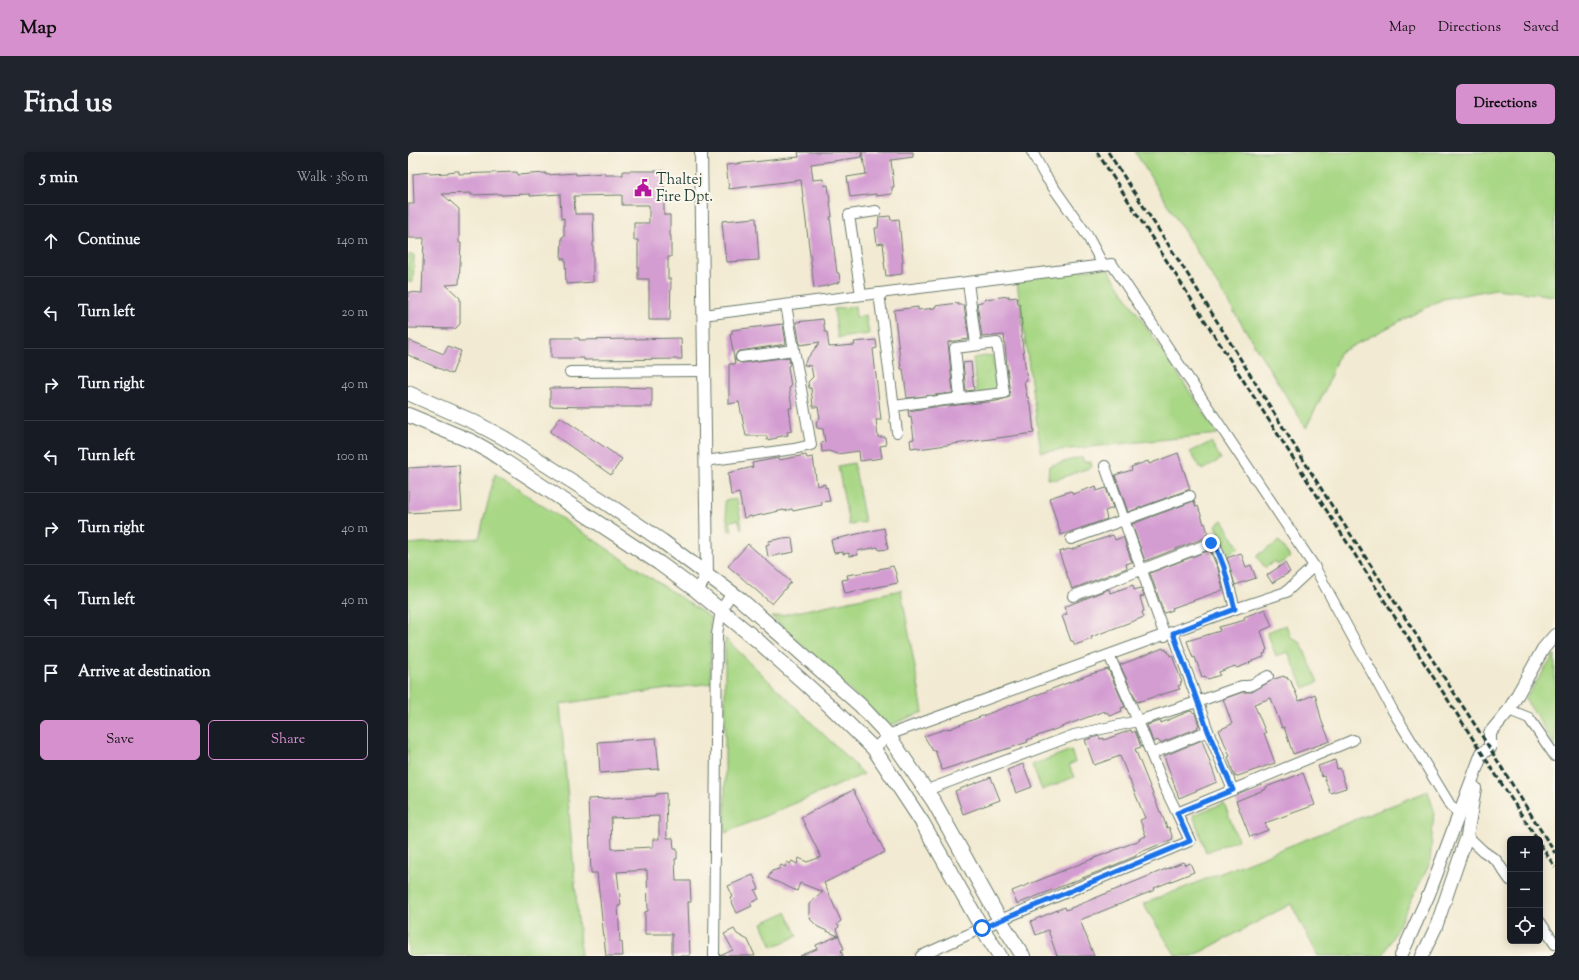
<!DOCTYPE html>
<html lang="en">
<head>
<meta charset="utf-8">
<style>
	body { margin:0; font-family:"Sorts Mill Goudy",serif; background:#20242c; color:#f1f3f6 }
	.controls { position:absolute; right:12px; bottom:12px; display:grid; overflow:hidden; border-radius:6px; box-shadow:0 2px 10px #0003 }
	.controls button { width:36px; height:36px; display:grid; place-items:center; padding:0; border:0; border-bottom:1px solid #363941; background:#171b24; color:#f1f3f6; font:20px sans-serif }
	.stop { position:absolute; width:12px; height:12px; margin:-9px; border:3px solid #1a73e8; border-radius:50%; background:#fff }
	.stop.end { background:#1a73e8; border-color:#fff; box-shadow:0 1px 4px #0008 }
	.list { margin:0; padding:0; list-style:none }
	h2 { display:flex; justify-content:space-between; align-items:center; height:52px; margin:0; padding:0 16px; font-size:17px }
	h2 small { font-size:13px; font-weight:400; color:#9ea1a6 }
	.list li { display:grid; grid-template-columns:26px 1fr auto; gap:12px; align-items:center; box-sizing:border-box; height:72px; padding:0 16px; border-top:1px solid #363941 }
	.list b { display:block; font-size:15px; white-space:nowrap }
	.list em { font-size:13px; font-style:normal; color:#9ea1a6 }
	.actions { display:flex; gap:8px; padding:12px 16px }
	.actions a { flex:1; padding:9px 0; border:1px solid #d690ce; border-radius:6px; text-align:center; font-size:14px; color:#d690ce }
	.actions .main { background:#d690ce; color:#111 }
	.icon { flex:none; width:22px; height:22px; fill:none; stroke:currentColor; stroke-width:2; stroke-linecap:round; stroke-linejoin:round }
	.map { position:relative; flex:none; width:1147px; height:804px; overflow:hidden; border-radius:6px }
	header { display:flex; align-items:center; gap:24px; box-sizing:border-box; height:56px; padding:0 20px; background:#d690ce; color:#111 }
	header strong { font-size:19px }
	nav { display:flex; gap:22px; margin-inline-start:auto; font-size:14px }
	.intro { display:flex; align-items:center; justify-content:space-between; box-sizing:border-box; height:96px; padding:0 24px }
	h1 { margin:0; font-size:28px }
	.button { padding:10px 18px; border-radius:6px; background:#d690ce; color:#111; font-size:14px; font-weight:700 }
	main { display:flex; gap:24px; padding:0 24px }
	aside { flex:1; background:#171b24; border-radius:6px; box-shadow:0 2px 10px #0003 }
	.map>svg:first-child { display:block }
	.green { fill:#a8d785; stroke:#648a5c }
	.building { fill:#d49dd2; fill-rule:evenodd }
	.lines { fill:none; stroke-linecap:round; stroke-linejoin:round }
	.minor-casing { stroke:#697a6b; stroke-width:12 }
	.tertiary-casing { stroke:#697a6b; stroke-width:14 }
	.secondary-casing { stroke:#697a6b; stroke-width:16 }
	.minor { stroke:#fff; stroke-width:10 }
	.tertiary { stroke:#fff; stroke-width:12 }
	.secondary { stroke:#fff; stroke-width:14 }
	.rail { stroke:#1f3d34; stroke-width:3; stroke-dasharray:6 3; stroke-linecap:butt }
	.route { stroke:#1a73e8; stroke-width:5 }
	.labels { text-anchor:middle; stroke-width:4; stroke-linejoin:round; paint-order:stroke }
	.poi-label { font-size:15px; fill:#1f3d34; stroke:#fbf7ec; text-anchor:start }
</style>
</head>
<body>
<header>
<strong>Map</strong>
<nav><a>Map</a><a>Directions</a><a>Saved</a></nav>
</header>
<div class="intro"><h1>Find us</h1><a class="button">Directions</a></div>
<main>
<aside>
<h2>5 min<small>Walk · 380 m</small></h2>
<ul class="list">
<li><svg class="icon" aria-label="ahead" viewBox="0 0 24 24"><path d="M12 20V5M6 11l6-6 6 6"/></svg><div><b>Continue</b></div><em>140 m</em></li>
<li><svg class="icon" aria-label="left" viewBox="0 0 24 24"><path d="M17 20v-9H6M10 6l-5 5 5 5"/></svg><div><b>Turn left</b></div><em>20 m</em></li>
<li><svg class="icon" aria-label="right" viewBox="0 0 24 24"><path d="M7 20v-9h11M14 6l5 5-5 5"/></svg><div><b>Turn right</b></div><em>40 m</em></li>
<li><svg class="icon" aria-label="left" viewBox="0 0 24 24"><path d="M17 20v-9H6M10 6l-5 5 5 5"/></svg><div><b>Turn left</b></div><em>100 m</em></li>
<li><svg class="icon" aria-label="right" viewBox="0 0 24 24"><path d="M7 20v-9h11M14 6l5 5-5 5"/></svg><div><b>Turn right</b></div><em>40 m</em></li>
<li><svg class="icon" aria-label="left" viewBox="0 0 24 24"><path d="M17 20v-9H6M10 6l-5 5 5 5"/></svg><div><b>Turn left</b></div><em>40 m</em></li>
<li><svg class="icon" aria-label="arrive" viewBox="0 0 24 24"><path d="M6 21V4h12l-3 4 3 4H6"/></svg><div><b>Arrive at destination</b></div></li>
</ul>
<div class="actions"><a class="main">Save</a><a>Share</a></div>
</aside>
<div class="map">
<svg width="1147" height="804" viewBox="0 0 1147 804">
	<rect width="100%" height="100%" fill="#fbf7ec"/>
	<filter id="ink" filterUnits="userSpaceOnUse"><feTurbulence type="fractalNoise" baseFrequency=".025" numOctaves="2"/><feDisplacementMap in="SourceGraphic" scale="8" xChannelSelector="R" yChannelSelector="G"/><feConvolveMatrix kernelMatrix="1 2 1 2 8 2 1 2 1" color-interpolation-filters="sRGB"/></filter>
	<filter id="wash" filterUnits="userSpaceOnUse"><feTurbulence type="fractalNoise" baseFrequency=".012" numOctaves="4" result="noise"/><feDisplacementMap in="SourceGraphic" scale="16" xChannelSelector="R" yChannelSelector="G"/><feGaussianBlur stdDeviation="0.9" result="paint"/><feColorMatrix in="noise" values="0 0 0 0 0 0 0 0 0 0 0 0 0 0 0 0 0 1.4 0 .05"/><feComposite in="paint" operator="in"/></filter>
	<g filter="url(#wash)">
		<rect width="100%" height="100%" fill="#f2ead2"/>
		<g class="green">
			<path d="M 727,0 L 1147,0 L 1147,144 L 1087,137 L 1035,147 L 931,201 L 918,236 L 898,276 Z"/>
			<path d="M 0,103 L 6,103 L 5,130 L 0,130 Z"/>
			<path d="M 699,116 L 810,282 L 633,300 L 608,124 Z"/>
			<path d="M 447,154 L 448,165 L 458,163 L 461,182 L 430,186 L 426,157 Z"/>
			<path d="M 585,203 L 588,239 L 569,241 L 565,206 Z"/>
			<path d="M 803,290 L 813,307 L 794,318 L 782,300 Z"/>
			<path d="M 674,305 L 676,310 L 683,310 L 684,315 L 647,328 L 645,327 L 640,327 L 641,314 Z"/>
			<path d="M 446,311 L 457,370 L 441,373 L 430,314 Z"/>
			<path d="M 87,322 L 302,465 L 303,531 L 152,552 L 173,804 L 0,804 L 0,392 L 71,386 Z"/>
			<path d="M 329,347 L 334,376 L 333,377 L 330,368 L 322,369 L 324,378 L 321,379 L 316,349 Z"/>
			<path d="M 814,368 L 831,396 L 820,402 L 808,373 Z"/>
			<path d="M 871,389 L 882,405 L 870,413 L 867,409 L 857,416 L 849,404 Z"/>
			<path d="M 493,438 L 515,560 L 480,574 L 364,465 Z"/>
			<path d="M 878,473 L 883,486 L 893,491 L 910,530 L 896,536 L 880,500 L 868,504 L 859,480 Z"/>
			<path d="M 317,486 L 456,622 L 317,681 Z"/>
			<path d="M 1147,502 L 1147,595 L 1128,563 L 1117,547 Z"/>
			<path d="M 663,598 L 667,610 L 661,613 L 666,625 L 634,638 L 624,613 Z"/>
			<path d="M 1020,639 L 1026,659 L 1022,711 L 975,804 L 910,804 L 883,752 L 785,804 L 768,804 L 735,752 Z"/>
			<path d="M 816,651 L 830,688 L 798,700 L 785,663 Z"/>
			<path d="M 378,760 L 389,784 L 364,795 L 354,771 Z"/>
		</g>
		<g id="blocks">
			<g class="building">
				<path d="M 390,0 L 453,0 L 454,5 L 403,12 L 405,28 L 415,27 L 416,34 L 420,33 L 424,65 L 422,65 L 429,121 L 431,121 L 432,130 L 418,134 L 406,136 L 393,28 L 321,37 L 318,13 L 391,5 Z"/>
				<path d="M 454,0 L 505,0 L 505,5 L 483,8 L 486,35 L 484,35 L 484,42 L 468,44 L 468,42 L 442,45 L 439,25 L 458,22 Z"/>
				<path d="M 48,19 L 51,19 L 51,22 L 109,20 L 109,23 L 138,21 L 138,23 L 168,21 L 168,23 L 197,21 L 197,23 L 215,23 L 215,19 L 256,19 L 256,63 L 262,63 L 262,84 L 263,84 L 263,105 L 260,105 L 260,127 L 263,127 L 262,168 L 241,168 L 241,127 L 230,127 L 230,88 L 226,88 L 226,71 L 241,71 L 241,53 L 214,53 L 214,43 L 166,44 L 167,62 L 185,62 L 186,90 L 185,90 L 185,130 L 158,132 L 157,107 L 153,107 L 154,85 L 156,85 L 156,66 L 153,67 L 152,42 L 122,44 L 122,42 L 93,43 L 93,42 L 63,43 L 63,41 L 34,42 L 51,57 L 51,91 L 53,91 L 51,132 L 38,133 L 52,146 L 52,172 L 47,177 L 0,176 L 0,140 L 14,141 L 16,86 L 0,86 L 0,52 L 6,52 L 5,22 L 22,20 L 22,22 L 40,21 L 40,20 Z"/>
				<path d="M 482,64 L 483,68 L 491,67 L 495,110 L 494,110 L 494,122 L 478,124 L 476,110 L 477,110 L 475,91 L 469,92 L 467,76 L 470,76 L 471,65 Z"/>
				<path d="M 348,66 L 351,108 L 319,110 L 318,102 L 317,102 L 314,69 Z"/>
				<path d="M 601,144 L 601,146 L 609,145 L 610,152 L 612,152 L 614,173 L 613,173 L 613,181 L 619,228 L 616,229 L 619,245 L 620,245 L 622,253 L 623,253 L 626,281 L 510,297 L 510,295 L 503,296 L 502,288 L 506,287 L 503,264 L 501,265 L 500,259 L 526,255 L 530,255 L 589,249 L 602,245 L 596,183 L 574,185 L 569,151 L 577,149 L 577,147 Z"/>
				<path d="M 550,151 L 550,153 L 556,153 L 561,187 L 540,190 L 545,241 L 499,246 L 495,217 L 493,217 L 492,207 L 486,158 L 510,155 L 510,158 L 527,156 L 527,154 Z"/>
				<path d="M 415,167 L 417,180 L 419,180 L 421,195 L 447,193 L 446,190 L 468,188 L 469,196 L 465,197 L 473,268 L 468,268 L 470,285 L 477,285 L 478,293 L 472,294 L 474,306 L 452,309 L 451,299 L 429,302 L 421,299 L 414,300 L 413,291 L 417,290 L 415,277 L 409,276 L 408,270 L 412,266 L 410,255 L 405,255 L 403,236 L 401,236 L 400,230 L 405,225 L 403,214 L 396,213 L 398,208 L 412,190 L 392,193 L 388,170 Z"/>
				<path d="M 375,172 L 378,192 L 332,199 L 329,200 L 327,205 L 328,209 L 334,211 L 381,205 L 382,213 L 380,214 L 383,235 L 381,236 L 384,256 L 381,256 L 384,279 L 379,280 L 380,283 L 369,285 L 369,286 L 359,288 L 359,284 L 338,284 L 331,250 L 321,252 L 321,212 L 327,212 L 322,182 L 324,182 L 324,178 Z"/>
				<path d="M 143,186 L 171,186 L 171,188 L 273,186 L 274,207 L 176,208 L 176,206 L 143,206 Z"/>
				<path d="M 0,188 L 36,202 L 40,194 L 53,199 L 44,222 L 0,203 Z"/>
				<path d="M 563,210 L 566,238 L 558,239 L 555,211 Z"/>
				<path d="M 209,235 L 244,236 L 244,255 L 178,255 L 142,254 L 142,236 Z"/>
				<path d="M 152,265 L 214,307 L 203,323 L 142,280 Z"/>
				<path d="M 770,301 L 782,337 L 720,360 L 707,323 L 724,318 L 723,315 L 740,309 L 741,312 Z"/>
				<path d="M 398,303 L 399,306 L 405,305 L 409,334 L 417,332 L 417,336 L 419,335 L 422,349 L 413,350 L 414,353 L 399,356 L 385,359 L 384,357 L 376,359 L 376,358 L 343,365 L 343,364 L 336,366 L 331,341 L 323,343 L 320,321 L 345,315 L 344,311 L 370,306 L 371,308 Z"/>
				<path d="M 51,313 L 54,358 L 0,361 L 0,316 Z"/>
				<path d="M 688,334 L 689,339 L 698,336 L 705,356 L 697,359 L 699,367 L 653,383 L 641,346 L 663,339 L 665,342 Z"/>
				<path d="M 786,349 L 788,355 L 790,354 L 796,372 L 797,371 L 800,381 L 798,382 L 799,385 L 737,409 L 724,372 Z"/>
				<path d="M 476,376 L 480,397 L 471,398 L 470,395 L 449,399 L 450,403 L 441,404 L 441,401 L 435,402 L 435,400 L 426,401 L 423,388 Z"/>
				<path d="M 705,383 L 707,388 L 715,385 L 724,410 L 718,412 L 719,416 L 664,437 L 651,400 L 661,397 L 662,398 Z"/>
				<path d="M 376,386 L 376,387 L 384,386 L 386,400 L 360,405 L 358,393 L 361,392 L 361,389 Z"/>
				<path d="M 340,392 L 383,430 L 364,452 L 320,414 Z"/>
				<path d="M 802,398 L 810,417 L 815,438 L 764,456 L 765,458 L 756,461 L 742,421 Z"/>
				<path d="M 833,401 L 838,415 L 843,413 L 848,426 L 827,433 L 819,406 Z"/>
				<path d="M 877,411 L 882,420 L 864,431 L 859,423 Z"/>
				<path d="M 485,414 L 488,422 L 490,431 L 437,441 L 434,428 L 440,427 L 439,423 L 471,418 L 471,417 Z"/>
				<path d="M 725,433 L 726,438 L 733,436 L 736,444 L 732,445 L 736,459 L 734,460 L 736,465 L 683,485 L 684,487 L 667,493 L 665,489 L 663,489 L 654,464 L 659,462 L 656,455 L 701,437 L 702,441 Z"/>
				<path d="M 857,457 L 864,474 L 853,479 L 859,498 L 857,499 L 858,501 L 855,502 L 856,505 L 841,510 L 842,511 L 829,516 L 827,514 L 811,520 L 812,523 L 800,527 L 797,524 L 794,525 L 787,505 L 785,506 L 779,489 L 812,479 L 811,475 L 837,468 L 836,465 Z"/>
				<path d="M 755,496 L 756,498 L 758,497 L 759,500 L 760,499 L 762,504 L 764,503 L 774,530 L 772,531 L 773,533 L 770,534 L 772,537 L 729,550 L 712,513 Z"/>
				<path d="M 700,517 L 717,555 L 713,556 L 714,559 L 702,564 L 699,560 L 697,561 L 696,559 L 619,588 L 620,590 L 534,618 L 527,598 L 525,599 L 516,584 L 541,576 L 541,577 L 680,523 Z"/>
				<path d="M 876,524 L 877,526 L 879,525 L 880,528 L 882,527 L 891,549 L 907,542 L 914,570 L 922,589 L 885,602 L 876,575 L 874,576 L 863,546 L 846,552 L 858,581 L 856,581 L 867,611 L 827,625 L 820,605 L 822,604 L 811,578 L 824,572 L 815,547 L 835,540 L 844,540 L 866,527 Z"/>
				<path d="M 782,559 L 787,561 L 791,574 L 789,575 L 790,576 L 752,591 L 750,588 L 745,590 L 739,573 L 753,569 L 753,571 Z"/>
				<path d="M 723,578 L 724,581 L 727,579 L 733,595 L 727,597 L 752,660 L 753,660 L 759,676 L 761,675 L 765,687 L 728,702 L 728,704 L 702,715 L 609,752 L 604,739 L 732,688 L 731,687 L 738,684 L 732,668 L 737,666 L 712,604 L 686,613 L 677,588 L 691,584 L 692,587 L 696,586 L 696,588 Z"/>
				<path d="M 248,586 L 251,617 L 192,621 L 190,590 Z"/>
				<path d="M 794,588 L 809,630 L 771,646 L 756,604 Z"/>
				<path d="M 927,608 L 929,617 L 932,616 L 938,636 L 922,641 L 916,624 L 914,625 L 910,614 Z"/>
				<path d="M 615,612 L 624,635 L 608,641 L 599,618 Z"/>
				<path d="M 895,621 L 907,653 L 857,671 L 860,678 L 842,685 L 828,649 L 858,637 L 858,635 Z"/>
				<path d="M 583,625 L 592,648 L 555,662 L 547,639 Z"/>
				<path d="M 445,638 L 477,700 L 416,731 L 433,769 L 429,772 L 431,775 L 428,777 L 436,797 L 433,798 L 435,804 L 392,804 L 409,797 L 408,793 L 430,784 L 410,775 L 403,768 L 401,763 L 401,752 L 415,740 L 392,731 L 389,739 L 360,726 L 364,719 L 371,717 L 373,713 L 377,715 L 379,710 L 382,712 L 384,709 L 389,712 L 391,706 L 399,710 L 413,705 L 393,665 Z"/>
				<path d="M 258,641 L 259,686 L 265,686 L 266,697 L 269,697 L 269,707 L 267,707 L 268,729 L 282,729 L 283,750 L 280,750 L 282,804 L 264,804 L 264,782 L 237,782 L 237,760 L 240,759 L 239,718 L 209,720 L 213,753 L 210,754 L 212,790 L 214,790 L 215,804 L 198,804 L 189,721 L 183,721 L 180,647 L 248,644 L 248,642 ZM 251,664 L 251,687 L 245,687 L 245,695 L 204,697 L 203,666 Z"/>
				<path d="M 775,710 L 777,713 L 782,711 L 786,720 L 746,736 L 747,738 L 672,768 L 686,804 L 649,804 L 640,778 L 628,783 L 623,769 L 657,755 L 658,758 Z"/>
				<path d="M 345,723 L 351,737 L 347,738 L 351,747 L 342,751 L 344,754 L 329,761 L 322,746 L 325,745 L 320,734 Z"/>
				<path d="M 326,777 L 329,782 L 340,788 L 347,804 L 312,804 L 325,798 L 316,782 Z"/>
			</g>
		</g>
	</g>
	<g filter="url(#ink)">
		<use href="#blocks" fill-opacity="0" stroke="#697a6b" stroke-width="1"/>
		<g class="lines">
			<g class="minor-casing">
				<g id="minor">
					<path d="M 624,0 L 636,22 L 679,83 L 695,113"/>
					<path d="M 560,130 L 568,193"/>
					<path d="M 471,141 L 489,280"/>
					<path d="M 453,143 L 441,63 L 468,59"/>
					<path d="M 295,163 L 704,112 L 906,414 L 878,440 L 827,457 L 480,583 L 466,597"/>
					<path d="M 333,205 L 386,198"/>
					<path d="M 162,220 L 296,219"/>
					<path d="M 529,249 L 596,241 L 589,191 L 547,196 L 552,246"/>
					<path d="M 486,254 L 523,249"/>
					<path d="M 297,309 L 386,297 L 403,293 L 378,153"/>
					<path d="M 697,314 L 757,484"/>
					<path d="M 663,387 L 782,344"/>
					<path d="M 906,414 L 985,559 L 1042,653 L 1051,662"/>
					<path d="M 665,444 L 803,391 L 807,392 L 816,415 L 827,457"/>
					<path d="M 701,503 L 730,569 L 756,634 L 769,661"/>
					<path d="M 1101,558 L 1121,566 L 1147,604"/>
					<path d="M 800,579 L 825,638"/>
					<path d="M 743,602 L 800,579 L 765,481"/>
					<path d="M 519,638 L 666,583 L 730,569 L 789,550 L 834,534 L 841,534 L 860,524"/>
					<path d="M 1059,684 L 1075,699 L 1088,708 L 1102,728"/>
					<path d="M 1132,770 L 1147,792"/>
					<path d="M 306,804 L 309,482 L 313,458 L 324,441"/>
					<path d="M 513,804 L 592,768 L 782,689 L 769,661 L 945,588"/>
				</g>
			</g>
			<g class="tertiary-casing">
				<g id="tertiary">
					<path d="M 289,439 L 299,422 L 293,0"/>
					<path d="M 993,804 L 1021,742 L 1074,601 L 1082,596 L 1082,581 L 1101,558 L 1135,497 L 1147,483"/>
					<path d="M 1014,804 L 1028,775 L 1059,684 L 1067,636"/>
				</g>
			</g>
			<g class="secondary-casing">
				<g id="secondary">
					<path d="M 0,241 L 66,270 L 96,286 L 195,349 L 254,389 L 332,447 L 452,553 L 480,583 L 526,650 L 592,768 L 615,804"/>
					<path d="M 0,263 L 65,290 L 81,299 L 251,411 L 289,439 L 349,488 L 422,554 L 466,597 L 514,670 L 574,776 L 592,804"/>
				</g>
			</g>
			<use href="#minor" class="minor"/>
			<use href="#tertiary" class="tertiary"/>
			<use href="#secondary" class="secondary"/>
			<g class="rail">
				<path d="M 689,0 L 1129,687"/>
				<path d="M 700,0 L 782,126 L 924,354 L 1069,576 L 1147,701"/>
				<path d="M 1132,692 L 1147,715"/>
			</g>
		</g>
	</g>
	<g class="lines" filter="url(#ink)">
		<path class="route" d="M 574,776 L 782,689 L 769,661 L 825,638 L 800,579 L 765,481 L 827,457 L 816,415 L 807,392 L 803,391"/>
	</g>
	<defs>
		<g id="civic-bare" transform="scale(1.38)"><path d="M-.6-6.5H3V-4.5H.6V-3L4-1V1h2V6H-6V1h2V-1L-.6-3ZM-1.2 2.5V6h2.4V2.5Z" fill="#b5179e" stroke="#fbf7ec" stroke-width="2.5" paint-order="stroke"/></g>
	</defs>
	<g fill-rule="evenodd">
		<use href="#civic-bare" x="235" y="36"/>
	</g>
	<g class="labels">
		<g class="poi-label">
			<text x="248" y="32">Thaltej<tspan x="248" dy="17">Fire Dpt.</tspan></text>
		</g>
	</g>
</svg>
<div class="controls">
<button>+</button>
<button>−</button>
<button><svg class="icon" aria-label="locate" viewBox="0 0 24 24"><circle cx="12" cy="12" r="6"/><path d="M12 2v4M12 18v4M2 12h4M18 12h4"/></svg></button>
</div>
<div class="stop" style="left:574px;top:776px"></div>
<div class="stop end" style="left:803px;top:391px"></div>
</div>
</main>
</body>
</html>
